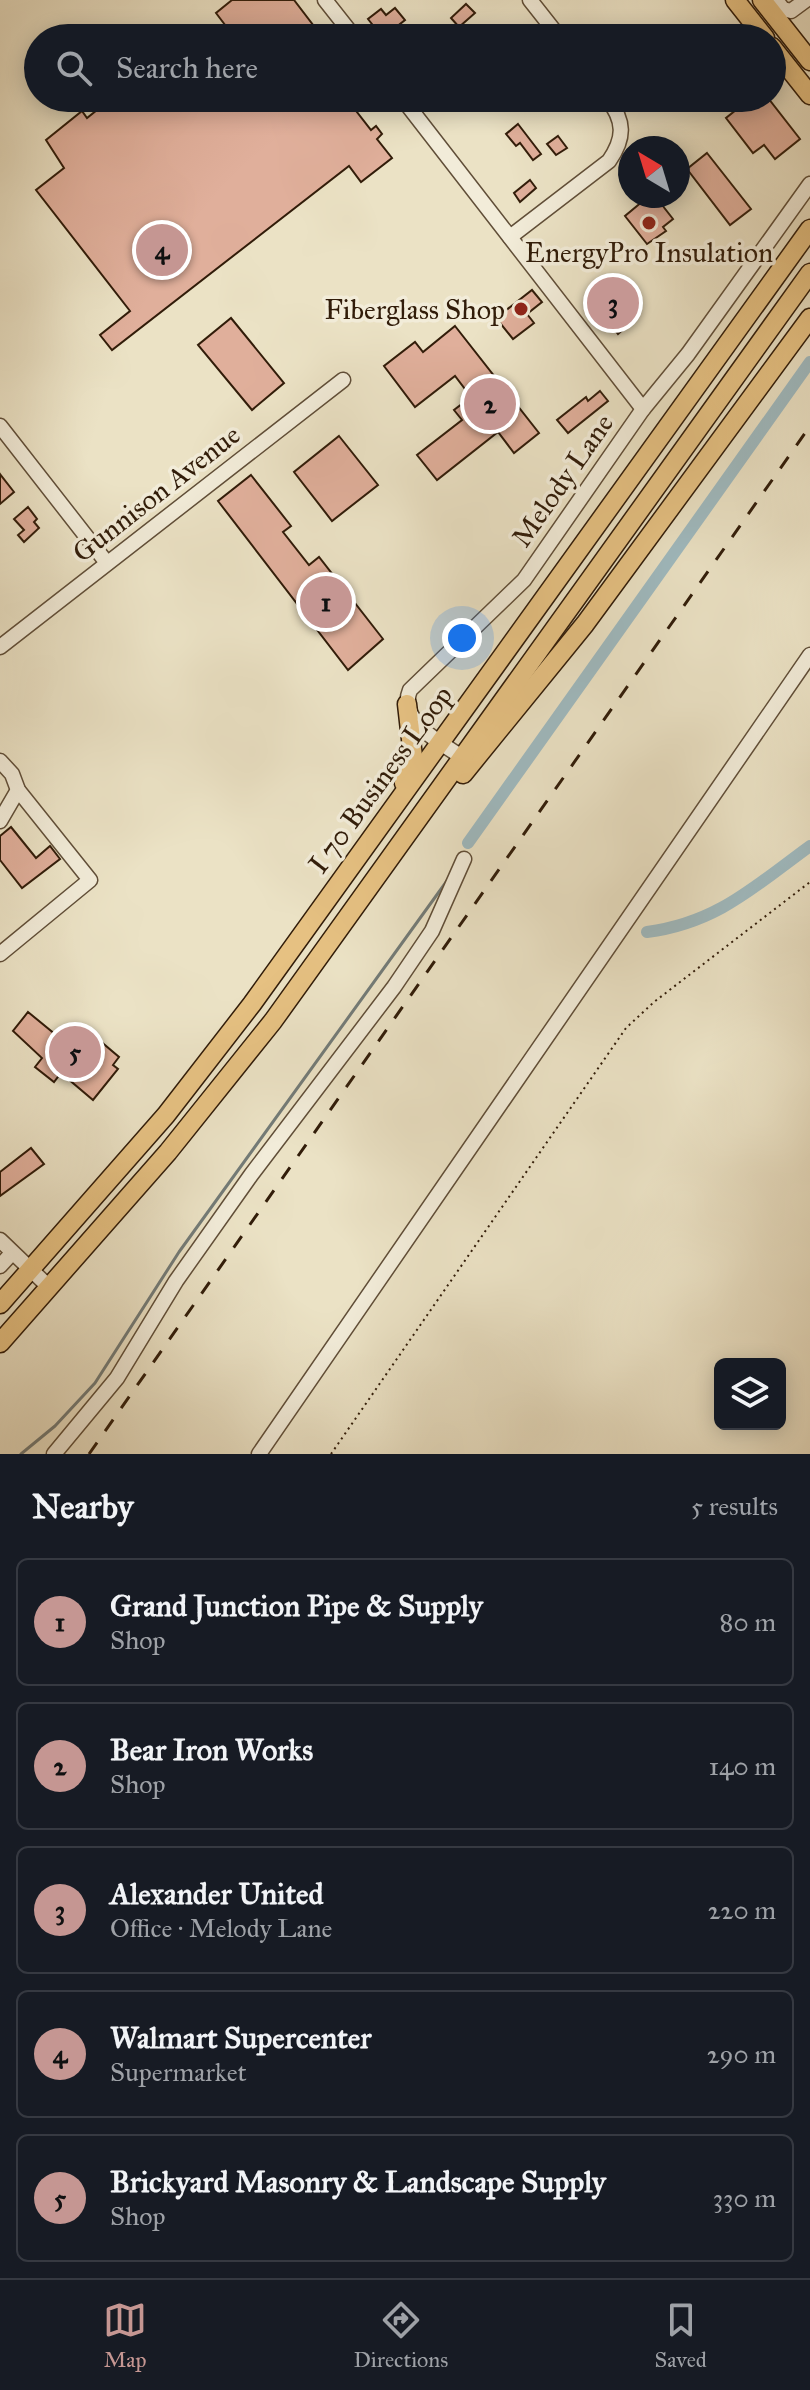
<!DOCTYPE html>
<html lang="en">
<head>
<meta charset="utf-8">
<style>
	body { margin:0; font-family:"IM FELL Great Primer",serif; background:#20242c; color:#f1f3f6 }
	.controls { position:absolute; right:24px; bottom:24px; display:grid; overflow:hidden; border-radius:12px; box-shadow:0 4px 20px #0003 }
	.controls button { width:72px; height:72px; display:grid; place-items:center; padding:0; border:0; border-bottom:2px solid #363941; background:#171b24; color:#f1f3f6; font:40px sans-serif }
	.compass { position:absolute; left:618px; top:136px; width:72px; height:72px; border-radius:50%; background:#171b24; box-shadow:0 4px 20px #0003; rotate:322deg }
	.you { position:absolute; left:462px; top:638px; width:28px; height:28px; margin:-20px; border:6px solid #fff; border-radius:50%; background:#1a73e8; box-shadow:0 0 0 12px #1a73e833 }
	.badge { display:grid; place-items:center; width:52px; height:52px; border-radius:50%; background:#c59692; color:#111; font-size:26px; font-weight:700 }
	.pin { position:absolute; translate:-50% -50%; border:4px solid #fff; box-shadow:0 2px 8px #0006 }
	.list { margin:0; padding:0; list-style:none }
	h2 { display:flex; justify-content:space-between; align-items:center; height:104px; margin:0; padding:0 32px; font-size:34px }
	h2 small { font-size:26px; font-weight:400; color:#9ea1a6 }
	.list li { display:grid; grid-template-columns:52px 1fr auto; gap:24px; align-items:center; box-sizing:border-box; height:128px; margin:0 16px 16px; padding:0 16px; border:2px solid #363941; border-radius:12px }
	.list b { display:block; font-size:30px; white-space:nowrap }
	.list p { margin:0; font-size:26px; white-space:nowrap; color:#9ea1a6 }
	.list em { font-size:26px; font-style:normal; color:#9ea1a6 }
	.icon { flex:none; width:44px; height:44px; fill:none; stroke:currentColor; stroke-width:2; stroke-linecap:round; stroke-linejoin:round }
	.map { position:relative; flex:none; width:810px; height:1454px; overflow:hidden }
	.search { position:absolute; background:#171b24; box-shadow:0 4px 20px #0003; left:24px; right:24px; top:24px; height:88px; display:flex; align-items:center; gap:20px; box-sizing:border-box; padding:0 28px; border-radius:44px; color:#9ea1a6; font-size:30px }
	.sheet { height:824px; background:#171b24 }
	nav { display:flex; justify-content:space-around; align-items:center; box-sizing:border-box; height:112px; border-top:2px solid #363941; background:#171b24; font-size:22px; color:#9ea1a6 }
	nav a { display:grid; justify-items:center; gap:4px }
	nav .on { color:#c59692 }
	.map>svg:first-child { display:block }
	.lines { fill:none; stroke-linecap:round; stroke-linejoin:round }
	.stream { stroke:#737b77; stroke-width:3 }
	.canal { stroke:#9fbac0; stroke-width:12 }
	.building { fill:#e0af9b; stroke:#311c09; stroke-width:2 }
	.minor-casing { stroke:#604e38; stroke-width:17 }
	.major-casing { stroke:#311c09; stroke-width:21 }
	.path { stroke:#311c09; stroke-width:2; stroke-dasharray:2 4; stroke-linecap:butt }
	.minor { stroke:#f2ecd9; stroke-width:14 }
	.major { stroke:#e6c182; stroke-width:18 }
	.rail { stroke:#311c09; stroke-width:3; stroke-dasharray:14 14; stroke-linecap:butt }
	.poi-dot { fill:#8f2418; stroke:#f2ecd9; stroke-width:3 }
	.labels { text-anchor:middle; stroke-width:7; stroke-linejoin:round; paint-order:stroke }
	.poi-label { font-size:28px; fill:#311c09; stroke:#f2ecd9 }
	.street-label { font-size:28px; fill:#311c09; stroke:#f2ecd9 }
</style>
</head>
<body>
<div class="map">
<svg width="810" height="1454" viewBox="0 0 810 1454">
	<rect width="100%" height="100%" fill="#ebe2c5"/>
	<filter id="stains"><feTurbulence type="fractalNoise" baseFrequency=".0025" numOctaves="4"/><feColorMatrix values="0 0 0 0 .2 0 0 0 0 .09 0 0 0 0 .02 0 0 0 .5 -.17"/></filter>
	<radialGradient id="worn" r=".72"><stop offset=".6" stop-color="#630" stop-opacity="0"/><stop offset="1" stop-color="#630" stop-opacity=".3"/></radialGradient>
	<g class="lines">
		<path class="stream" d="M 21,1454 L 55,1426 L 95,1383 L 179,1252 L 449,878"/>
		<g class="canal">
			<path d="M 468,843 L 810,362"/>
			<path d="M 647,932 C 717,923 755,886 810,846"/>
		</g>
	</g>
	<g class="building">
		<path d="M 232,0 L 294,0 L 323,38 L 235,38 L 216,13 Z"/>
		<path d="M 466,4 L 475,13 L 459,27 L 451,18 Z"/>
		<path d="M 395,8 L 405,20 L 395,28 L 403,38 L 383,38 L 368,19 L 381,9 L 386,15 Z"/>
		<path d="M 112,98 L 346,98 L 371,130 L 376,126 L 382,134 L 377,139 L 392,158 L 361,182 L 349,166 L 112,350 L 100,335 L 130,311 L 36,190 L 64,168 L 46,140 L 82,111 L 87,118 Z"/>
		<path d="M 751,98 L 768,98 L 800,139 L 775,159 L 764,145 L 753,153 L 726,118 Z"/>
		<path d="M 518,124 L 541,154 L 533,160 L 520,143 L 516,146 L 506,134 Z"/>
		<path d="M 558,136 L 567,148 L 556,155 L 547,144 Z"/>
		<path d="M 707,153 L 751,209 L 730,225 L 687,169 Z"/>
		<path d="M 530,180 L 536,188 L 520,202 L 514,193 Z"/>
		<path d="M 649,196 L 655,196 L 673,219 L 663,227 L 666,231 L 647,244 L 625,216 Z"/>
		<path d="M 614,275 L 632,298 L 619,308 L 630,323 L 618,334 L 606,318 L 611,314 L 592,291 Z"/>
		<path d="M 532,290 L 542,302 L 527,314 L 534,323 L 513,339 L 496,318 Z"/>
		<path d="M 231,318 L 284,383 L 252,410 L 198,345 Z"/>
		<path d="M 455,326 L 539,433 L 514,453 L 498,432 L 437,480 L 417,455 L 462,420 L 454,410 L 471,397 L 455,376 L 415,407 L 384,366 L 415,342 L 423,352 Z"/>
		<path d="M 600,391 L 608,401 L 568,433 L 557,420 L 586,397 L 588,401 Z"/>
		<path d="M 339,436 L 378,485 L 332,521 L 294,472 Z"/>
		<path d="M 0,474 L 14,492 L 0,504 Z"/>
		<path d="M 251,475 L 291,526 L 283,532 L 309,565 L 319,557 L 383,639 L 348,670 L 218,501 Z"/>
		<path d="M 28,507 L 37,519 L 34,522 L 39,528 L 24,542 L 18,535 L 24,530 L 14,519 Z"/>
		<path d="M 11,827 L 36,858 L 50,846 L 60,859 L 22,888 L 0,860 L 0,836 Z"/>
		<path d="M 28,1012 L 72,1048 L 79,1040 L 85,1045 L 93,1035 L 119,1057 L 113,1065 L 118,1069 L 93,1100 L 61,1073 L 54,1082 L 35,1067 L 42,1058 L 13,1031 Z"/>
		<path d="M 31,1148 L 44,1164 L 0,1196 L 0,1172 Z"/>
	</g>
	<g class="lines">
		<g class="minor-casing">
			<g id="minor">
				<path d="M 325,0 L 355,38"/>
				<path d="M 530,0 L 560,38"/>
				<path d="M 776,0 L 783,9 L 791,11 L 806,0"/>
				<path d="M 402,98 L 643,409"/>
				<path d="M 510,237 L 609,161 C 625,138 625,121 607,98"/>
				<path d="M 0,426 L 107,563"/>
				<path d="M 0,647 L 343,380"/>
				<path d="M 462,757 C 441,743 397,721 410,690 L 524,580 L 643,409 L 688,354 L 810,184"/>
				<path d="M 0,761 L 12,774 L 18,790 L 90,880 L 0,954"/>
				<path d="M 0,821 L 18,790"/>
				<path d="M 0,1240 L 50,1288"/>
				<path d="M 0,1266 L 12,1253"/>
				<path d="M 54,1454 L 117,1378 L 176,1281 L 251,1175 L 394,987 L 432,931 L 464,859"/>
				<path d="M 259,1454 L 810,655"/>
			</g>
		</g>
		<g class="major-casing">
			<g id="major">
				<path d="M 735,0 L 765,38"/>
				<path d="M 762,0 L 810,61"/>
				<path d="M 772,47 L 810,95"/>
				<path d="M 463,774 L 585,624 L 810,318"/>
				<path d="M 404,783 L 413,757 L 407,704"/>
				<path d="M 0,1304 L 166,1115 L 252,1004 L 810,229"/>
				<path d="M 0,1343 L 168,1152 L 273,1021 L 810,273"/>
			</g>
		</g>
		<path class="path" d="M 331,1454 L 626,1028 L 654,1002 L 810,882"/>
		<use href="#minor" class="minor"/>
		<use href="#major" class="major"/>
		<path class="rail" d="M 89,1454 L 810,426"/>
	</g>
	<g class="poi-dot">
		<circle cx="649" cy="223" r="8"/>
		<circle cx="521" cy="309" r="8"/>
	</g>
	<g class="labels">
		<g class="poi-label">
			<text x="649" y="262">EnergyPro Insulation</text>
			<text x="505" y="319" text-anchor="end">Fiberglass Shop</text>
		</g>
		<g class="street-label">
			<text transform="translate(562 480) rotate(-55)" y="10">Melody Lane</text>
			<text transform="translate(156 493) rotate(-38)" y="10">Gunnison Avenue</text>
			<text transform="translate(380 779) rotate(-54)" y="10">I 70 Business Loop</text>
		</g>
	</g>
	<rect width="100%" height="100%" filter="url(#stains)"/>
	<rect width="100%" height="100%" fill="url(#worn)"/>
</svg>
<div class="controls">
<button><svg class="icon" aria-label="layers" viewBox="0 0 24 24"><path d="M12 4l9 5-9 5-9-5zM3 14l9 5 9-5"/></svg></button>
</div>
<svg class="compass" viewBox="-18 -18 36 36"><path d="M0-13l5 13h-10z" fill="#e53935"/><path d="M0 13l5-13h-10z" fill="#9ea1a6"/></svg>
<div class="you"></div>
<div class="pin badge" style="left:326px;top:602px">1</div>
<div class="pin badge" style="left:490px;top:404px">2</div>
<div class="pin badge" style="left:613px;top:303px">3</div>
<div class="pin badge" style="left:162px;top:250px">4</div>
<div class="pin badge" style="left:75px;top:1052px">5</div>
<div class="search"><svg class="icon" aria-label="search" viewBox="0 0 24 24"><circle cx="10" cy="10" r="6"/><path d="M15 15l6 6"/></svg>Search here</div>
</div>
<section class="sheet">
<h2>Nearby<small>5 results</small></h2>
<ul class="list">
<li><span class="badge">1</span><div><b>Grand Junction Pipe &amp; Supply</b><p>Shop</p></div><em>80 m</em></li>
<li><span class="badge">2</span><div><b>Bear Iron Works</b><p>Shop</p></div><em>140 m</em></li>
<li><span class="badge">3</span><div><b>Alexander United</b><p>Office · Melody Lane</p></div><em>220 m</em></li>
<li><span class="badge">4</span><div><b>Walmart Supercenter</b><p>Supermarket</p></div><em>290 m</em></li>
<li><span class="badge">5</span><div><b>Brickyard Masonry &amp; Landscape Supply</b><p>Shop</p></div><em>330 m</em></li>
</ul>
</section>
<nav>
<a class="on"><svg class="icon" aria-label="map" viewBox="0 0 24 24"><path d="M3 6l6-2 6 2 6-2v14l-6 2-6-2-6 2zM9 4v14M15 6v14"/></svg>Map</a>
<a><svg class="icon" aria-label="directions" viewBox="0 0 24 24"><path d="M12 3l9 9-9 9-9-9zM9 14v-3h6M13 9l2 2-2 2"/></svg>Directions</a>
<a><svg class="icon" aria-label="saved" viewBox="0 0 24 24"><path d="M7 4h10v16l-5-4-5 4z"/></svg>Saved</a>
</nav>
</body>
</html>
